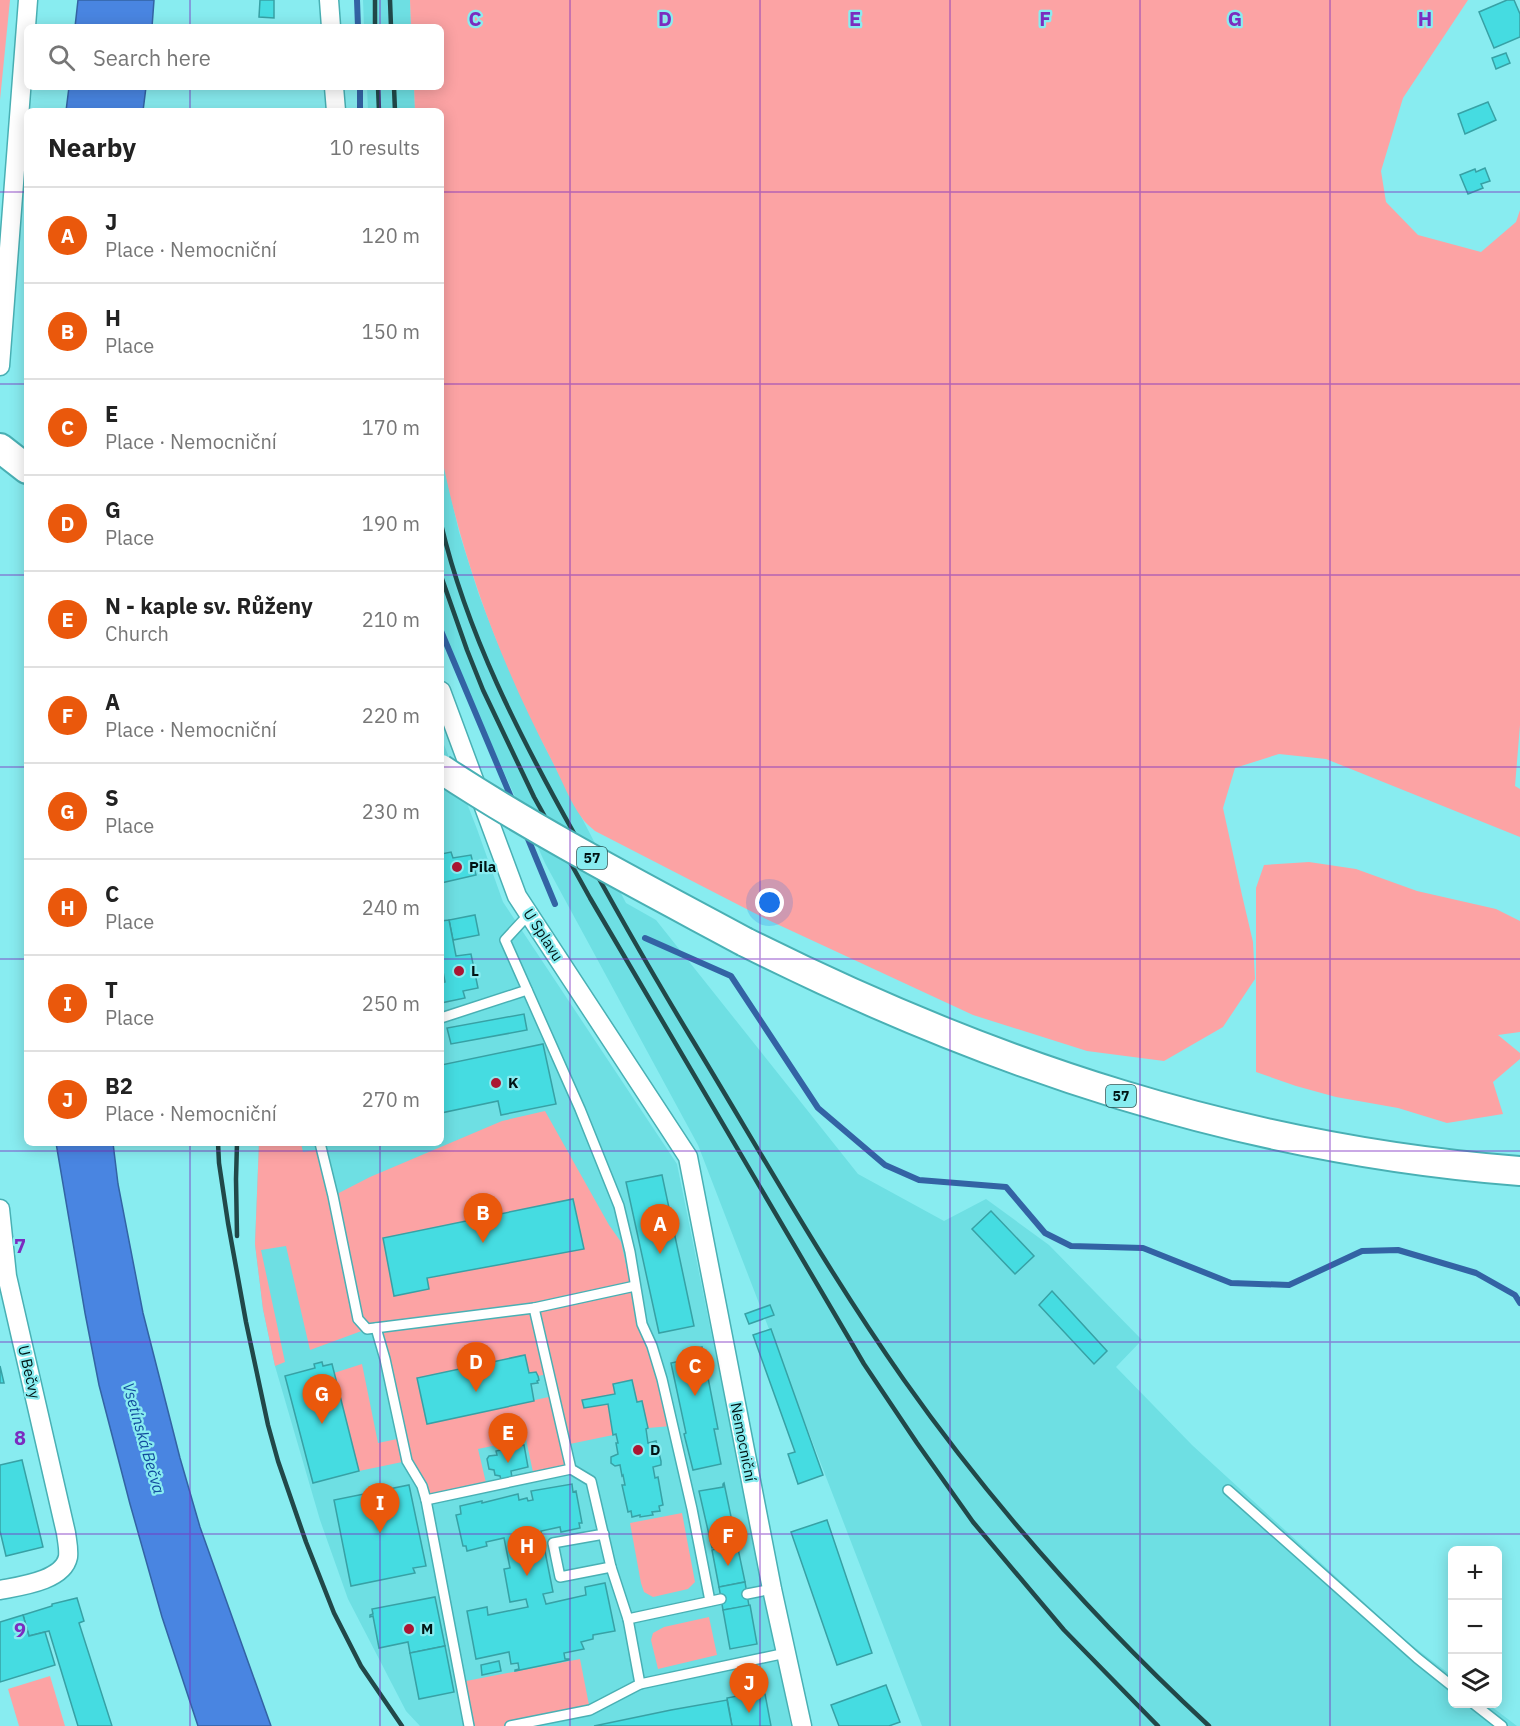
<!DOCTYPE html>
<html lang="en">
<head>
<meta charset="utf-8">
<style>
	body { margin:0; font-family:"IBM Plex Sans",sans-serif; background:#f2f2f2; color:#222 }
	.controls { position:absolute; right:18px; bottom:18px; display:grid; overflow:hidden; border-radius:9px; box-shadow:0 3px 15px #0003 }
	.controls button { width:54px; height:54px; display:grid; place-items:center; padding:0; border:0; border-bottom:2px solid #e0e0e0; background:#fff; color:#222; font:30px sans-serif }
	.you { position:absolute; left:770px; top:903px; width:21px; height:21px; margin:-15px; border:4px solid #fff; border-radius:50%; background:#1a73e8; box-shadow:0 0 0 9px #1a73e833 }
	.badge { display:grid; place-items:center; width:39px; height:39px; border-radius:50%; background:#ea580c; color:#fff; font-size:20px; font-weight:700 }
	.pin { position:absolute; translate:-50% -50px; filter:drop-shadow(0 2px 3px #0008) }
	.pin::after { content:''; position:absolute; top:32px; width:21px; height:18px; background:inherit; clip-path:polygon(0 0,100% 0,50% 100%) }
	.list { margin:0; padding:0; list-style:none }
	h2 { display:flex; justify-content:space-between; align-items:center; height:78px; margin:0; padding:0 24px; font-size:26px }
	h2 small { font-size:20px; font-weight:400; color:#767676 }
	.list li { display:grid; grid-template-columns:39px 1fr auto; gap:18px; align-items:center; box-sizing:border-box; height:96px; padding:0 24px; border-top:2px solid #e0e0e0 }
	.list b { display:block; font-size:22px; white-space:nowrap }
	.list p { margin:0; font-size:20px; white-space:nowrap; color:#767676 }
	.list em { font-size:20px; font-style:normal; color:#767676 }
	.icon { flex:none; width:33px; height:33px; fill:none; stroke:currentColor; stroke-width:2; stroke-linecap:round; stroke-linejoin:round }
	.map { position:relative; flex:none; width:1520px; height:1726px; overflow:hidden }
	.search { position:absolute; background:#fff; box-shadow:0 3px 15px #0003; left:24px; top:24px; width:420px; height:66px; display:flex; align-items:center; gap:15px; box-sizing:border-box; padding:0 21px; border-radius:9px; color:#767676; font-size:22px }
	.panel { position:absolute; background:#fff; box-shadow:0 3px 15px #0003; left:24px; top:108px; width:420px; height:1038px; border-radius:9px }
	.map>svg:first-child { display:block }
	.built { fill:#6edfe3 }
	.green { fill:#fca3a4; fill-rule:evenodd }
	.water { fill:#4985e1; stroke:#3363a4; stroke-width:1.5 }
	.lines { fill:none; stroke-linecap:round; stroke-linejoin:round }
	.stream { stroke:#3363a4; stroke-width:6 }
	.building { fill:#45dce1; stroke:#37a1a5; stroke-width:1.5 }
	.lane-casing { stroke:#49b0b4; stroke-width:12 }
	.street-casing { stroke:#49b0b4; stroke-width:21 }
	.primary-casing { stroke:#49b0b4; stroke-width:32 }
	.lane { stroke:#fff; stroke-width:9 }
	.street { stroke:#fff; stroke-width:18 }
	.primary { stroke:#fff; stroke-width:28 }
	.rail { stroke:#214849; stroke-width:4.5 }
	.primary-bridge-casing { stroke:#49b0b4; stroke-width:32; stroke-linecap:butt }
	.primary-bridge { stroke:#fff; stroke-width:28 }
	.grid { fill:none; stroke:#7b2cbf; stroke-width:1.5; stroke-opacity:0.55 }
	.poi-dot { fill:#ab1633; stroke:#88ecf0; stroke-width:2 }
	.labels { text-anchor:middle; stroke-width:4.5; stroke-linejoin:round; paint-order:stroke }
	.shield { fill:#88ecf0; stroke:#2a5556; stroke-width:1.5 }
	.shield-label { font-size:14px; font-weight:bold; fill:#011414 }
	.poi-label { font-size:15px; font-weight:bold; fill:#011414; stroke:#88ecf0; text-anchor:start }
	.street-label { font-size:15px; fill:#011414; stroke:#88ecf0 }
	.water-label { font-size:16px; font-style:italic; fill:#124b9e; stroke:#88ecf0 }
	.grid-label { font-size:20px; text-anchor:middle; font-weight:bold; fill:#7b2cbf; stroke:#88ecf0; stroke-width:4.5; stroke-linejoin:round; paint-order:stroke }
</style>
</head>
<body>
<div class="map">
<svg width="1520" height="1726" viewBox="0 0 1520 1726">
	<rect width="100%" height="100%" fill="#88ecf0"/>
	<g class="built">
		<path d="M 363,0 L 410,0 L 411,27 L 364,27 Z"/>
		<path d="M 367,87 L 414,87 L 415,111 L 368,111 Z"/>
		<path d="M 441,453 L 459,532 L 479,595 L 496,639 L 544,745 L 626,903 L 656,920 L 858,1174 L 944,1221 L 986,1199 L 1049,1245 L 1142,1340 L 1116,1367 L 1192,1445 L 1404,1639 L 1452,1676 L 1452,1704 L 1488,1704 L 1517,1726 L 922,1726 L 698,1145 L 545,863 L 479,717 L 441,627 Z"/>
		<path d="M 441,737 L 477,829 L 503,902 L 677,1164 L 791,1726 L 420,1726 L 406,1711 L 348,1599 L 320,1520 L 275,1366 L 263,1309 L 255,1244 L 259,1143 L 441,1143 Z"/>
	</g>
	<g class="green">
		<path d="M 0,0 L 10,0 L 0,100 Z"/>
		<path d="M 410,0 L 1468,0 L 1403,98 L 1381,171 L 1386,202 L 1418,235 L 1481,252 L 1516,222 L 1520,210 L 1520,725 L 1515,786 L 1520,789 L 1520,837 L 1326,759 L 1279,754 L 1235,768 L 1223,808 L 1242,895 L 1253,942 L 1255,979 L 1223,1027 L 1164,1061 L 1087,1051 L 973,1015 L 766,919 L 595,831 C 591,827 585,823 582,818 C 571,804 561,778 552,761 C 501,664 462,561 441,453 L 441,111 L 415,111 L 414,87 L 441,87 L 441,27 L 411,27 Z"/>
		<path d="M 1309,862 L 1356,869 L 1417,891 L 1496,909 L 1520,921 L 1520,1032 L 1498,1035 L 1520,1053 L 1520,1059 L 1493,1082 L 1503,1114 L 1447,1123 L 1398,1108 L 1336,1097 L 1296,1086 L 1256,1072 L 1256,888 L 1264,865 Z"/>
		<path d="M 545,1111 L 609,1225 L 621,1242 L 629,1278 L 662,1379 L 671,1426 L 648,1428 L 642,1401 L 637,1402 L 632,1380 L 613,1384 L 615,1394 L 582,1400 L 584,1408 L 608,1404 L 613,1435 L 565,1445 L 571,1469 L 534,1477 L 526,1439 L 478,1449 L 487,1487 L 426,1500 L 407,1461 L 359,1471 L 334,1373 L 362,1364 L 378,1443 L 402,1438 L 376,1329 L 367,1329 L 310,1350 L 286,1246 L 261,1250 L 285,1362 L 275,1366 L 263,1309 L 255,1244 L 259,1143 L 301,1143 L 303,1152 L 321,1149 L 333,1196 L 370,1177 L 502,1121 ZM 573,1199 L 583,1249 L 427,1278 L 394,1295 L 383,1238 ZM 524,1355 L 529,1373 L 536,1372 L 538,1376 L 548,1374 L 553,1396 L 427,1424 L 417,1378 Z"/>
		<path d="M 682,1513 L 695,1582 L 688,1589 L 653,1597 L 644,1592 L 641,1583 L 630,1523 Z"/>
		<path d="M 709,1617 L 717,1655 L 658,1669 L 651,1640 L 653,1633 L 664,1627 Z"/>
		<path d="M 580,1659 L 590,1710 L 510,1726 L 469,1726 L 461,1682 Z"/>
		<path d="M 50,1676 L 65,1726 L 19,1726 L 8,1689 Z"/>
	</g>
	<g class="water">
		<path d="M 78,0 L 154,0 L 152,27 L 75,27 Z"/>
		<path d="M 69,87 L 146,87 L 143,111 L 66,111 Z"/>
		<path d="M 56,1143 L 113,1143 L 118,1184 L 143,1313 L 180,1458 L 200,1527 L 271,1726 L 198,1726 L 162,1617 L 130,1504 L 99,1385 L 85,1313 Z"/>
	</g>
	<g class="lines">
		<g class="stream">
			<path d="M 357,0 L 358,27"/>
			<path d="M 360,87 L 360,111"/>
			<path d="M 441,631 L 513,802"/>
			<path d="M 526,834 L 555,904"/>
			<path d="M 645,938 L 731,976 L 818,1108 L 885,1165 L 919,1180 L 1006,1187 L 1045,1233 L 1071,1246 L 1143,1248 L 1231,1283 L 1289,1285 L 1362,1251 L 1398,1250 L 1476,1273 L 1515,1295 L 1520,1303"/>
		</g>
	</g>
	<g class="building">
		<path d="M 260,0 L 274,0 L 274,18 L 259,17 Z"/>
		<path d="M 1507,0 L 1514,0 L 1520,14 L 1520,37 L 1494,48 L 1479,12 Z"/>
		<path d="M 1506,53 L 1510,63 L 1496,69 L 1492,58 Z"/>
		<path d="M 1488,102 L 1496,120 L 1465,134 L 1458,114 Z"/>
		<path d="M 1485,168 L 1490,181 L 1481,184 L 1483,188 L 1468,194 L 1460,175 L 1475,169 L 1476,172 Z"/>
		<path d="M 451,852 L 453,858 L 471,855 L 476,875 L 441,883 L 441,854 Z"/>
		<path d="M 475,915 L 479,935 L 453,940 L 449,920 Z"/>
		<path d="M 449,920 L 456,956 L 471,954 L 478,988 L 463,991 L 465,998 L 441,1003 L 441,983 L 445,982 L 441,961 L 441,921 Z"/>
		<path d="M 524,1014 L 527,1030 L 451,1044 L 447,1028 Z"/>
		<path d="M 543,1044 L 556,1104 L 501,1115 L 498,1101 L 441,1113 L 441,1065 Z"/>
		<path d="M 662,1175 L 694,1326 L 659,1333 L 626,1182 Z"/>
		<path d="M 573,1199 L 584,1249 L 427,1278 L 429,1289 L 394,1296 L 383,1238 Z"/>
		<path d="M 991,1211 L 1034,1256 L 1015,1274 L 972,1229 Z"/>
		<path d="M 1052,1291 L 1107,1351 L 1094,1364 L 1039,1305 Z"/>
		<path d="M 770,1305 L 774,1315 L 749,1324 L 745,1314 Z"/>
		<path d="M 771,1329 L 823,1475 L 798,1484 L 788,1454 L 795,1452 L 753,1335 Z"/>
		<path d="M 702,1347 L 718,1429 L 714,1429 L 721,1464 L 693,1470 L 684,1434 L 686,1433 L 671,1363 L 685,1360 L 683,1351 Z"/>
		<path d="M 525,1355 L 529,1373 L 536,1372 L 538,1376 L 539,1380 L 537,1381 L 538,1383 L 531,1384 L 534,1401 L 427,1424 L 417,1378 Z"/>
		<path d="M 322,1362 L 323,1366 L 332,1364 L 359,1471 L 313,1483 L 285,1376 L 315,1368 L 314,1364 Z"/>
		<path d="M 0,1366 L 4,1383 L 0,1383 Z"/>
		<path d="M 632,1380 L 637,1402 L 642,1401 L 648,1428 L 646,1429 L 648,1443 L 656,1441 L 661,1461 L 661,1465 L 653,1467 L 655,1478 L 658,1477 L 663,1505 L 659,1506 L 660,1511 L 652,1512 L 653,1515 L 640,1517 L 640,1515 L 632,1517 L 631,1511 L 628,1512 L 622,1485 L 625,1485 L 623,1475 L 622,1476 L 620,1465 L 615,1466 L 611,1463 L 611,1457 L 618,1454 L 616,1443 L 618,1443 L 616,1434 L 613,1435 L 608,1404 L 584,1408 L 582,1400 L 615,1394 L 613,1384 Z"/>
		<path d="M 524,1445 L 528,1467 L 511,1471 L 512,1478 L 501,1480 L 500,1476 L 495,1475 L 494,1470 L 489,1469 L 487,1459 L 489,1456 L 497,1455 L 496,1451 Z"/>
		<path d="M 22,1460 L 43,1547 L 6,1556 L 0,1531 L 0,1465 Z"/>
		<path d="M 724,1483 L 734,1531 L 722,1533 L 725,1546 L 712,1548 L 699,1491 L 723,1487 L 723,1484 Z"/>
		<path d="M 572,1484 L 573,1492 L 576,1491 L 582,1523 L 579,1523 L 580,1528 L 561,1532 L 560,1527 L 541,1531 L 553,1592 L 543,1594 L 546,1604 L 586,1595 L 585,1587 L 605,1583 L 615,1631 L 593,1635 L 593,1639 L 581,1642 L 584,1649 L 564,1653 L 565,1659 L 569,1659 L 569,1660 L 515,1671 L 515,1670 L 519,1669 L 518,1663 L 511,1664 L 509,1652 L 476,1659 L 467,1611 L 487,1607 L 488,1615 L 528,1607 L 526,1599 L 510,1602 L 504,1569 L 510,1568 L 504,1538 L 486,1542 L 487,1546 L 467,1551 L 466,1546 L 463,1546 L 456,1515 L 461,1514 L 460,1506 L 482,1501 L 482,1503 L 518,1494 L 519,1500 L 527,1498 L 528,1501 L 533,1500 L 531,1491 Z"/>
		<path d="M 409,1485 L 426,1566 L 413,1568 L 415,1573 L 351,1586 L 334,1500 Z"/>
		<path d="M 827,1520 L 872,1653 L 837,1665 L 791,1532 Z"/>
		<path d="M 737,1544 L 745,1582 L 719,1587 L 712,1550 Z"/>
		<path d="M 745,1582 L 749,1606 L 723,1610 L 719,1587 Z"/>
		<path d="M 435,1597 L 445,1646 L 410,1653 L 408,1642 L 379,1648 L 373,1616 L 370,1617 L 370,1615 L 373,1614 L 372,1609 Z"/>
		<path d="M 77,1598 L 84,1621 L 79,1623 L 112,1726 L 78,1726 L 49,1631 L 29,1636 L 23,1615 L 52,1606 L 52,1604 Z"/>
		<path d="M 750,1605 L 757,1644 L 730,1649 L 723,1610 Z"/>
		<path d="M 23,1615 L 29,1636 L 45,1632 L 55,1665 L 0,1682 L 0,1622 Z"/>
		<path d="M 445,1646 L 454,1692 L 419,1699 L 410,1653 Z"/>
		<path d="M 499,1661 L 501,1671 L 482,1675 L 481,1665 Z"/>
		<path d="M 886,1685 L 900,1722 L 889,1726 L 839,1726 L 831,1705 Z"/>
		<path d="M 762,1691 L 765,1694 L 771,1726 L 732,1726 L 727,1698 Z"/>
		<path d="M 727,1700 L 732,1726 L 594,1726 L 671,1710 Z"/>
	</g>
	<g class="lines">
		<g class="lane-casing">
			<g id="lane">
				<path d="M 529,914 L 505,940 L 580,1109 L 619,1206 L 630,1252 L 642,1324 L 652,1346 L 662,1379 L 692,1509 L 710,1601"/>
				<path d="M 441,1018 L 527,990"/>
				<path d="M 320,1143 L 333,1196 L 358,1319 L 367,1329 L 534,1308 L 635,1286"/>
				<path d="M 534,1308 L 571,1469 L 591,1481 L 611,1567 L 628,1619 L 640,1684"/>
				<path d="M 376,1328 L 385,1359 L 407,1461 L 422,1486 L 426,1500 L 469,1726"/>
				<path d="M 1228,1490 L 1417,1658 L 1452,1686"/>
				<path d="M 426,1500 L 571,1469"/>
				<path d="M 604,1534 L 553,1543 L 560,1577 L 611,1567"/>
				<path d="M 747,1594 L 772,1589"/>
				<path d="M 628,1619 L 721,1599"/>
				<path d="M 1474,1704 L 1502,1726"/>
				<path d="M 510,1726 L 590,1710 L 640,1684 L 786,1653"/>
			</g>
		</g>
		<g class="street-casing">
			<g id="street">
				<path d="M 329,0 L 331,27"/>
				<path d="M 334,87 L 336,111"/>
				<path d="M 0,366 L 28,0"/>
				<path d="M 441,691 L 517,896 L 688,1157 L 772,1589 L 802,1726"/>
				<path d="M 0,1209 L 7,1276 L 66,1533 C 67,1541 69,1549 68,1557 C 63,1581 20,1586 0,1590"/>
			</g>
		</g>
		<g class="primary-casing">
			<g id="primary">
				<path d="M 0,448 L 27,469"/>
				<path d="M 745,942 C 990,1065 1245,1150 1520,1171"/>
			</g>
		</g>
		<use href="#lane" class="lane"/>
		<use href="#street" class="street"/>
		<use href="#primary" class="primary"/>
		<g class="rail">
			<path d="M 375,0 L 375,27"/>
			<path d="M 390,0 L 391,27"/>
			<path d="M 378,87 L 379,111"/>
			<path d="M 394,87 L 395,111"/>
			<path d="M 441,524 C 467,634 520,737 575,835 C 612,903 650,970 690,1036 C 760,1151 826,1269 904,1380 C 993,1506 1096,1621 1209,1726"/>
			<path d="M 441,576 L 467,650 L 483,690 L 534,797 L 590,898 L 864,1364 L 917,1443 L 973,1522 L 1064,1630 L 1158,1726"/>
			<path d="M 218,1143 L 219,1163 L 228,1223 L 246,1322 L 268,1425 L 278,1461 L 306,1542 L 334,1613 L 361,1666 L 402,1726"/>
			<path d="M 237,1236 L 236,1179 L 237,1143"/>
		</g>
		<g class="primary-bridge-casing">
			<path id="primary-bridge" d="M 441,769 C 538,833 643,887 745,942"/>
		</g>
		<use href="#primary-bridge" class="primary-bridge"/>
	</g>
	<path class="grid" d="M 190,0 L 190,27M 380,0 L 380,27M 570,0 L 570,1726M 760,0 L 760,1726M 950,0 L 950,1726M 1140,0 L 1140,1726M 1330,0 L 1330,1726M 190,87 L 190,111M 380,87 L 380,111M 0,192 L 27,192M 441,192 L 1520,192M 0,384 L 27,384M 441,384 L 1520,384M 0,575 L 27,575M 441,575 L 1520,575M 0,767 L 27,767M 441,767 L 1520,767M 0,959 L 27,959M 441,959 L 1520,959M 190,1143 L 190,1726M 380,1143 L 380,1726M 0,1151 L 1520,1151M 0,1342 L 1520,1342M 0,1534 L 1520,1534"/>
	<g class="poi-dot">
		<circle cx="457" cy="867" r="6"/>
		<circle cx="459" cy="971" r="6"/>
		<circle cx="496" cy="1083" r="6"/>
		<circle cx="638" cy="1450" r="6"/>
		<circle cx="409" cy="1629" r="6"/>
	</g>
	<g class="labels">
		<g class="shield">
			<rect x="577" y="847" width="30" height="22" rx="4.5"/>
			<rect x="1106" y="1085" width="30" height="22" rx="4.5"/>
		</g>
		<g class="shield-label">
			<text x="592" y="863">57</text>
			<text x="1121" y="1101">57</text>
		</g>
		<g class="poi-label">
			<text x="469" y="872">Pila</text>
			<text x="471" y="976">L</text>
			<text x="508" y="1088">K</text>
			<text x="650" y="1455">D</text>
			<text x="421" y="1634">M</text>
		</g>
		<g class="street-label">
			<text transform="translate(543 935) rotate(57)" y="5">U Splavu</text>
			<text transform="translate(29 1372) rotate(77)" y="5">U Bečvy</text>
			<text transform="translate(743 1442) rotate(79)" y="5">Nemocniční</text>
		</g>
		<g class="water-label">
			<text transform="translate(144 1438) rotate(74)" y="6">Vsetínská Bečva</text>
		</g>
	</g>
	<g class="grid-label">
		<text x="475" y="26">C</text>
		<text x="665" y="26">D</text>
		<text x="855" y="26">E</text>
		<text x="1045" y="26">F</text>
		<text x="1235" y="26">G</text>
		<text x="1425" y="26">H</text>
		<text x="20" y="1253">7</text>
		<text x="20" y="1445">8</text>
		<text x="20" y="1637">9</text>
	</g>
</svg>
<div class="controls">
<button>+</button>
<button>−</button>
<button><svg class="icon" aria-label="layers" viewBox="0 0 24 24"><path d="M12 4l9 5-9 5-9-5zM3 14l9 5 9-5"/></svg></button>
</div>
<div class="you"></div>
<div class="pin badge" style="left:660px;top:1254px">A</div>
<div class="pin badge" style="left:483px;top:1243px">B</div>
<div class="pin badge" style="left:695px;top:1396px">C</div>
<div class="pin badge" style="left:476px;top:1392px">D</div>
<div class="pin badge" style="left:508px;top:1463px">E</div>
<div class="pin badge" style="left:728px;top:1566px">F</div>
<div class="pin badge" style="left:322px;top:1424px">G</div>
<div class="pin badge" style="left:527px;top:1576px">H</div>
<div class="pin badge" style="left:380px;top:1533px">I</div>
<div class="pin badge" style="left:749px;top:1713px">J</div>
<div class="search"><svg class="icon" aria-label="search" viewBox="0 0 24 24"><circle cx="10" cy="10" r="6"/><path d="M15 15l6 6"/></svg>Search here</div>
<section class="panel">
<h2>Nearby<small>10 results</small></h2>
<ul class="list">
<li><span class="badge">A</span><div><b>J</b><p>Place · Nemocniční</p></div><em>120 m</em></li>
<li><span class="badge">B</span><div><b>H</b><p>Place</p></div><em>150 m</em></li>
<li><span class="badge">C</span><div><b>E</b><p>Place · Nemocniční</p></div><em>170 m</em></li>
<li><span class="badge">D</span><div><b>G</b><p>Place</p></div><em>190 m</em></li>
<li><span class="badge">E</span><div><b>N - kaple sv. Růženy</b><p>Church</p></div><em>210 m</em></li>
<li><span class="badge">F</span><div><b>A</b><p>Place · Nemocniční</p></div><em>220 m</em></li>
<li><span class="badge">G</span><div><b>S</b><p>Place</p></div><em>230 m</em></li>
<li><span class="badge">H</span><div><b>C</b><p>Place</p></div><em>240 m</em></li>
<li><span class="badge">I</span><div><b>T</b><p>Place</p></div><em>250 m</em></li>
<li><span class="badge">J</span><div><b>B2</b><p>Place · Nemocniční</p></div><em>270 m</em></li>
</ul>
</section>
</div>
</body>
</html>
